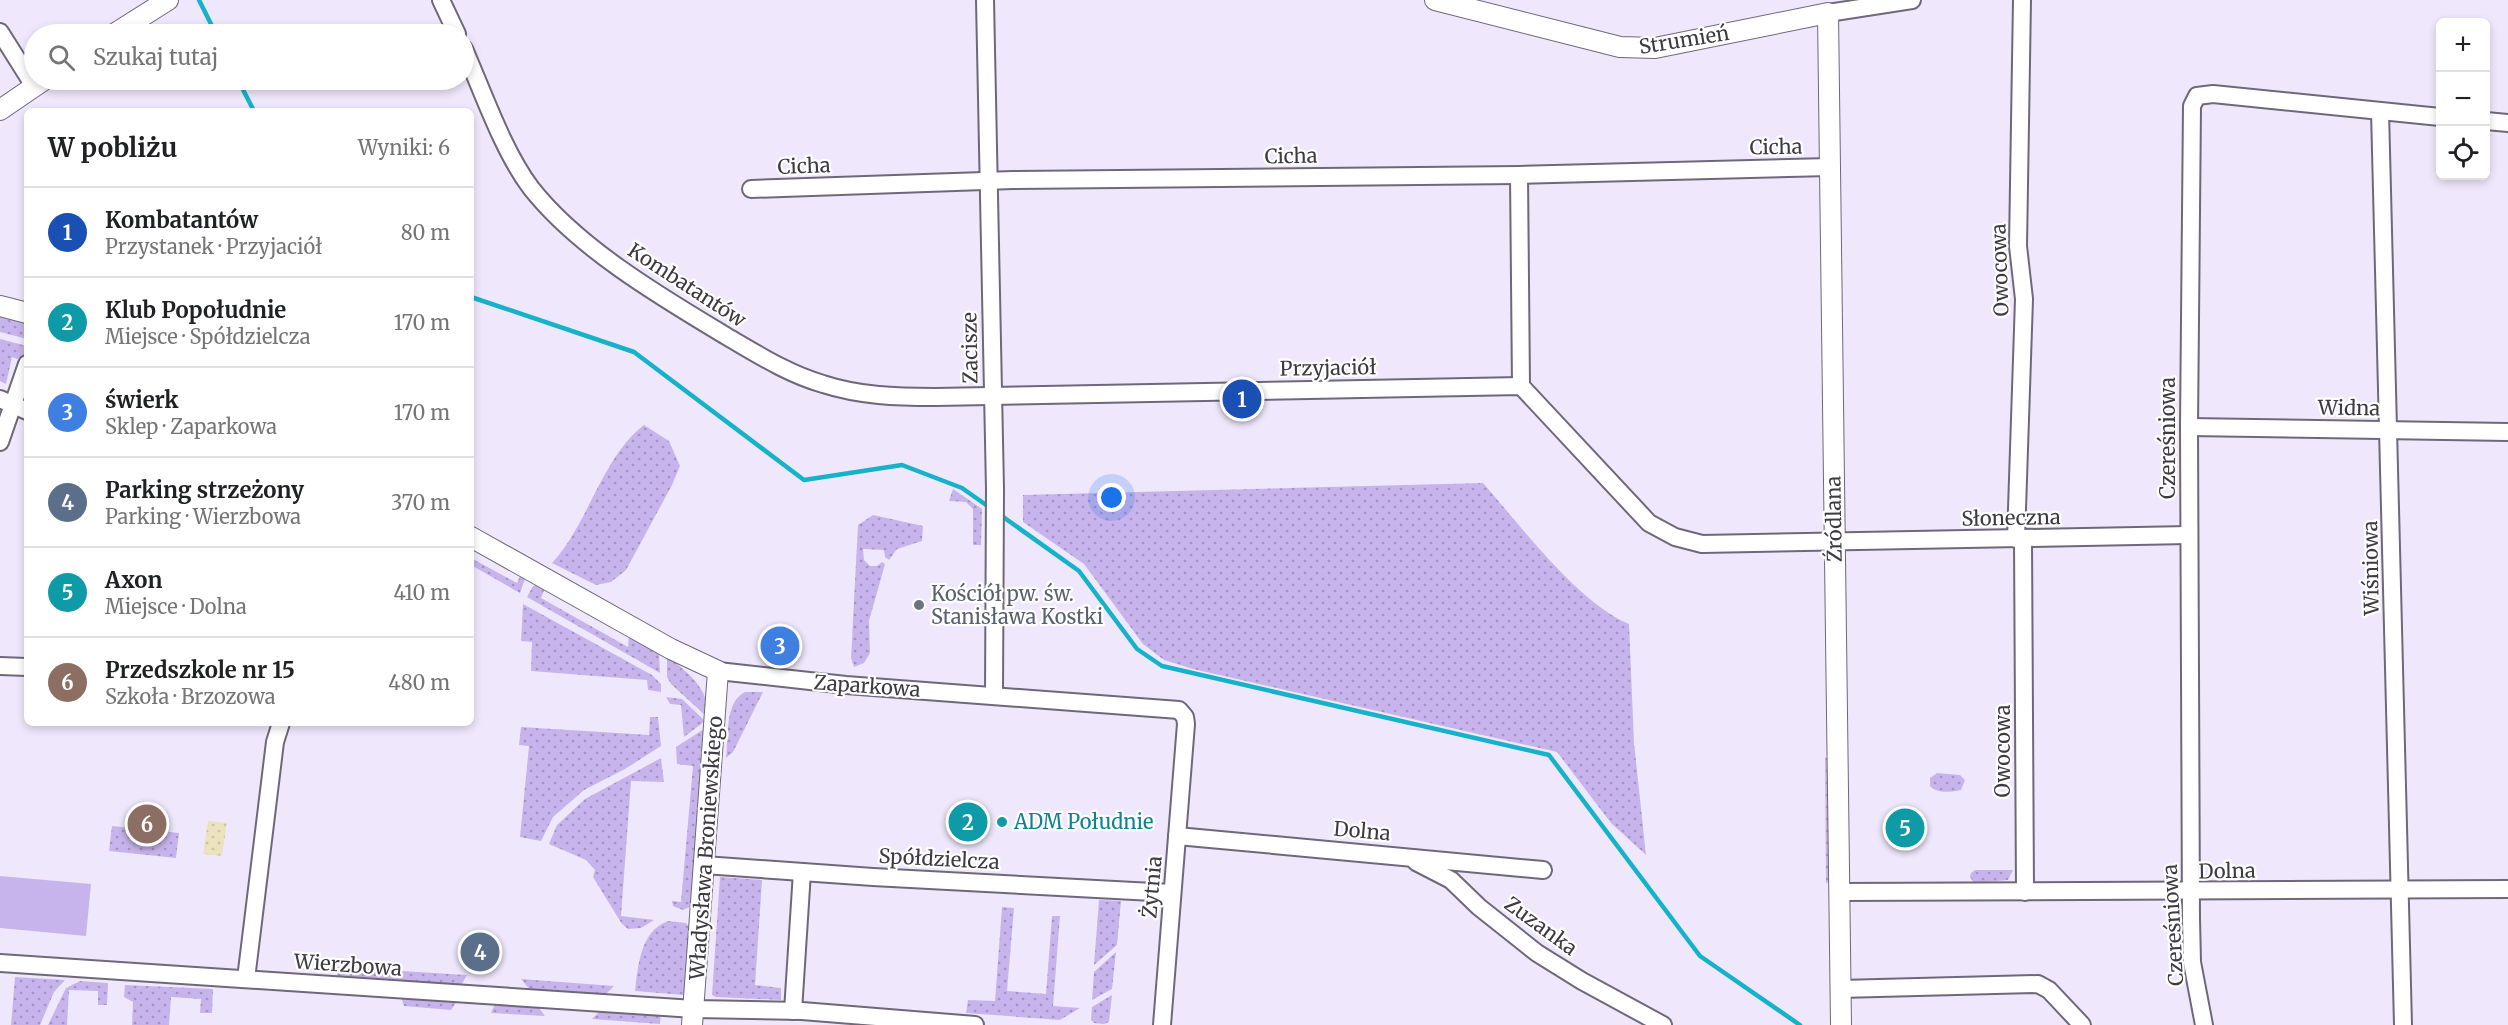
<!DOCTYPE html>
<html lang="pl">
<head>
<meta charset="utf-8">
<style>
	body { margin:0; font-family:Merriweather,serif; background:#f6f6f6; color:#202124 }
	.controls { position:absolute; right:18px; top:18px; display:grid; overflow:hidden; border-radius:9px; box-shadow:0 3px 9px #0003 }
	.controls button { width:54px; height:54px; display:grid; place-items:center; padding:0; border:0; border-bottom:2px solid #e0e0e0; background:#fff; color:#202124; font:30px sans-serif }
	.you { position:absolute; left:1112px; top:498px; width:21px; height:21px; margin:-15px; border:4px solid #fff; border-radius:50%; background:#1a73e8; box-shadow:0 0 0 9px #1a73e833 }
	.badge { display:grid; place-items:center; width:39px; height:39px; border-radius:50%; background:#b45309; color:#fff; font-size:20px; font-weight:700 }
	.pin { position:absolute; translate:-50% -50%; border:3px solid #fff; box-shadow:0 2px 6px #0006 }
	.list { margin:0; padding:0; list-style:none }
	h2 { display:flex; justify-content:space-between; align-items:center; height:78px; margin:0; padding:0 24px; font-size:26px }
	h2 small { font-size:20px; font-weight:400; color:#757577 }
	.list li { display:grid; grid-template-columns:39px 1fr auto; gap:18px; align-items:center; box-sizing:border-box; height:90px; padding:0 24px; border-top:2px solid #e0e0e0 }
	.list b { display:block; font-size:22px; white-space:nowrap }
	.list p { margin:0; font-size:20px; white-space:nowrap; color:#757577 }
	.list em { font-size:20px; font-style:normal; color:#757577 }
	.icon { flex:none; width:33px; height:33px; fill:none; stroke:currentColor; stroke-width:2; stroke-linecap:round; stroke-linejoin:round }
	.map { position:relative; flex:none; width:2508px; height:1025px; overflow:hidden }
	.search { position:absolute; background:#fff; box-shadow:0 3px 9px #0003; left:24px; top:24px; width:450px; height:66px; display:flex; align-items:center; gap:15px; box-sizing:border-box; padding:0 21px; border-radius:33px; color:#757577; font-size:22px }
	.panel { position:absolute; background:#fff; box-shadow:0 3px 9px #0003; left:24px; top:108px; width:450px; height:618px; border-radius:9px }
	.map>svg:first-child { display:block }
	.grass { fill:url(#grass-dots) }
	.sand { fill:url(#sand-dots) }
	.garden { fill:#c8b4ec }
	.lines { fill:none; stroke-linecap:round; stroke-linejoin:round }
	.stream { stroke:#15b2c9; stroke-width:4.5 }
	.minor-casing { stroke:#6e6879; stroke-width:20 }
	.tertiary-casing { stroke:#6e6879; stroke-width:22 }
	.minor { stroke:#fff; stroke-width:16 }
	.tertiary { stroke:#fff; stroke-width:20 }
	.worship-dot { fill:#6b7280; stroke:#fff; stroke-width:2 }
	.culture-dot { fill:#0f9aa8; stroke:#fff; stroke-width:2 }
	.labels { text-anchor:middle; stroke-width:4.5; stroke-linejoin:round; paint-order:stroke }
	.street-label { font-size:20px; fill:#3d3a42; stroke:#fff }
	.worship-label { font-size:20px; fill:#5b616d; stroke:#fff; text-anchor:start }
	.culture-label { font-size:20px; fill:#0d838f; stroke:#fff; text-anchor:start }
</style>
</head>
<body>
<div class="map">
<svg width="2508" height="1025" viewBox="0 0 2508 1025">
	<defs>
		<pattern id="grass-dots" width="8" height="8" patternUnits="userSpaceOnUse" patternTransform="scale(1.5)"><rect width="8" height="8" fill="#c8b4ec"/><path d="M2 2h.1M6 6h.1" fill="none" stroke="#a493c1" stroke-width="1.8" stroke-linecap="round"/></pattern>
		<pattern id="sand-dots" width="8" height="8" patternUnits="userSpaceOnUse" patternTransform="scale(1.5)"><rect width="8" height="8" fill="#ece2bd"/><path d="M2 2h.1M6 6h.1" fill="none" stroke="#cbc3a4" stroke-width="1.8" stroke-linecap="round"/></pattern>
	</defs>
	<rect width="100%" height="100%" fill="#efe8fc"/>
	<g class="grass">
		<path d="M 0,315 L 27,323 L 27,339 L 0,332 Z"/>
		<path d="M 0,339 L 27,346 L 22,361 L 12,357 L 6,384 L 0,381 Z"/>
		<path d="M 644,425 L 669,441 L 680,466 L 672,485 L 626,570 L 611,582 L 596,585 L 552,563 C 589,523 602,457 644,425 Z"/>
		<path d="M 1483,483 C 1520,525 1578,603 1629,624 L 1634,743 L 1646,855 L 1611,823 L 1557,752 L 1193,669 L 1164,660 L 1143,644 L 1084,564 L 1023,522 L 1023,495 Z"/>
		<path d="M 953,489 L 982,509 L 981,545 L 973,545 L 973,509 L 966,502 L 949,501 Z"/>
		<path d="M 873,515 L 923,526 L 922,541 L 897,549 L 889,560 L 885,557 L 884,550 L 863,549 L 864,560 L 870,566 L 877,566 L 882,562 L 885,564 L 869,621 L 870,653 L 864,663 L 854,667 L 851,658 L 858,525 Z"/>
		<path d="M 471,558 L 517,583 L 521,574 L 525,579 L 520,593 L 471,565 Z"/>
		<path d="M 538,584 L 545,588 L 541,598 L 628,647 L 629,635 L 659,653 L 660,673 L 527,597 L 533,586 Z"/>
		<path d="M 523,604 L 652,675 L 661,684 L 661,692 L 648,690 L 647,680 L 531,671 L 532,642 L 521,641 Z"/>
		<path d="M 667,657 C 685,669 713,692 706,716 L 671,684 L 667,677 Z"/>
		<path d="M 745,692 L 763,692 L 733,752 L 726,758 C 729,736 724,703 745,692 Z"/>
		<path d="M 666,697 L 682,699 L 705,721 L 684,737 L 681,705 L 670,704 Z"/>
		<path d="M 650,717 L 658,717 L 661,746 L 625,769 L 584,790 L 553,817 L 541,841 L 520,837 L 529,746 L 519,745 L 521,727 L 649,735 Z"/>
		<path d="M 707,727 L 692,906 L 683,910 L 673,906 L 672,901 L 681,902 L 693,766 L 677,764 L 676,747 Z"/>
		<path d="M 1825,757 L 1828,759 L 1830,880 L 1826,884 Z"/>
		<path d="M 661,758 L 664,782 L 631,781 L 621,916 L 654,920 L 641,928 L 628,929 L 622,924 L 593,877 L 595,870 L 586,860 L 549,844 L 557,825 L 585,799 Z"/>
		<path d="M 1937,773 L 1960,775 L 1965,780 L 1961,790 C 1951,792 1937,794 1930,786 L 1930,778 Z"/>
		<path d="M 112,826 L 179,833 L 176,858 L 109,851 Z"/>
		<path d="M 1975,870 L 2013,870 L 2008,880 L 1974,883 L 1970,877 L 1971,873 Z"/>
		<path d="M 720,877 L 762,880 L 755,985 L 781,988 L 781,1000 L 716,997 L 712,995 Z"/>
		<path d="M 1099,900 L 1121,901 L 1117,945 L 1094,965 Z"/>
		<path d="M 1002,907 L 1014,908 L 1007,991 L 1046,994 L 1052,916 L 1060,916 L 1053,1006 L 1080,1008 L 1060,1020 L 966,1013 L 968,1000 L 995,1001 Z"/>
		<path d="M 668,921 L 686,923 L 690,929 L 684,995 L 635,991 C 638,967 640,931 668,921 Z"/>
		<path d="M 1116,952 L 1112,989 L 1092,1000 L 1094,972 Z"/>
		<path d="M 336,967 L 467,975 L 460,987 L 338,978 Z"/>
		<path d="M 15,977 L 65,980 L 54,992 L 40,1025 L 11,1025 Z"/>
		<path d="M 521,979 L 614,986 L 604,996 L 531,991 Z"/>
		<path d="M 80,981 L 108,983 L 107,1005 L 98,1005 L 98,991 L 69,990 L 67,1025 L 48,1025 L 66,988 Z"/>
		<path d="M 125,985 L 213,989 L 212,1013 L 200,1013 L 201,999 L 171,997 L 169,1025 L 132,1025 L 133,1002 L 124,997 Z"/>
		<path d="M 1112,995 L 1109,1022 L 1104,1024 L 1094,1023 L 1091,1020 L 1092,1007 Z"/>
		<path d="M 401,997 L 457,1001 L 451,1010 L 404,1006 Z"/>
		<path d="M 495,1004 L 536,1004 L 545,1016 L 491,1013 Z"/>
		<path d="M 602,1009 L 661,1013 L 660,1024 L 592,1019 Z"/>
	</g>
	<path class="sand" d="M 208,821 L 227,823 L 222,856 L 203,854 Z"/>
	<path class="garden" d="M 0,876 L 91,884 L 86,936 L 0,928 Z"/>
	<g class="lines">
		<g class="stream">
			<path d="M 199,0 L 216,34"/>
			<path d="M 238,80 L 254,111"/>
			<path d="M 471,297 L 634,352 L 804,480 L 902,465 L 962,488 L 989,507"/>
			<path d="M 999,514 L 1079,571 L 1137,649 L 1162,666 L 1549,755 L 1700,956 L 1800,1025"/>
		</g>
		<g class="minor-casing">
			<g id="minor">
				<path d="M 441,0 L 457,34"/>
				<path d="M 985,0 L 995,489 L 994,695"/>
				<path d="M 1828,13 L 1912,0"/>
				<path d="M 0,32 L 34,86"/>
				<path d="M 464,49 C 483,92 503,151 531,188 C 578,248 661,297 726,336 C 757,354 788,374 823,384 C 860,396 897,397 935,397 L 1521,386 L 1649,523 L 1675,537 L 1702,544 L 2189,535"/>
				<path d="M 2380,111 L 2403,1025"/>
				<path d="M 2486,121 L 2508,123"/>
				<path d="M 1519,175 L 1521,386"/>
				<path d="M 751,189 L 1013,180 L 1519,175 L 1830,167"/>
				<path d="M 0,399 L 27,411"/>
				<path d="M 2189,427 L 2508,432"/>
				<path d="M 0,442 L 27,364"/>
				<path d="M 2016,539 L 2024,299 L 2018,246 L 2022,0"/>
				<path d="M 2023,539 L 2025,892"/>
				<path d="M 0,666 L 27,667"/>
				<path d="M 718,671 L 846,685 L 1179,710 L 1185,717 L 1186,724 L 1162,1025"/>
				<path d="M 1177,836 L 1543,870"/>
				<path d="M 1416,862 L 1451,880 L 1479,907 L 1537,953 L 1582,981 L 1663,1025"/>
				<path d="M 704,865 L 873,877 L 1172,893"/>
				<path d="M 1839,892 L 2508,889"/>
				<path d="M 0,963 L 694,1009 L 802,1011 L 975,1025"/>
				<path d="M 246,979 L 275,742 L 281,723"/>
				<path d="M 1840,989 L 2038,984 L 2049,990 L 2082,1025"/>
				<path d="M 793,1011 L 802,872"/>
				<path d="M 2204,1025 L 2192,962 L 2191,919 L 2189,427 L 2192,106 L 2197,96 L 2213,94 L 2440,117"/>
			</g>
		</g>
		<g class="tertiary-casing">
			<g id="tertiary">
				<path d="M 1435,0 L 1620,47 L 1655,48 L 1828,13 L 1841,1025"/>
				<path d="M 114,34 L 168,0"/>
				<path d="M 0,110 L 44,80"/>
				<path d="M 0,306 L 27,313"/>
				<path d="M 471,537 L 671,649 L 718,671 L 692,1025"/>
			</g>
		</g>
		<use href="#minor" class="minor"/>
		<use href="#tertiary" class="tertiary"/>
	</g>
	<circle class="worship-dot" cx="919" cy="605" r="6"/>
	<circle class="culture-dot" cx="1002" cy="822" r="6"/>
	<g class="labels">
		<g class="street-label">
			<text transform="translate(1684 40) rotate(-9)" y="7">Strumień</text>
			<text transform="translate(1776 147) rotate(-1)" y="7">Cicha</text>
			<text transform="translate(1291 156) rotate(-1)" y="7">Cicha</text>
			<text transform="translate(804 166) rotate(-2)" y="7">Cicha</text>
			<text transform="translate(2000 270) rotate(-92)" y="7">Owocowa</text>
			<text transform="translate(687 285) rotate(33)" y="7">Kombatantów</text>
			<text transform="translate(970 348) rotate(-91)" y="7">Zacisze</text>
			<text transform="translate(1328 368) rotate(-1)" y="7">Przyjaciół</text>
			<text transform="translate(2349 408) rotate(1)" y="7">Widna</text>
			<text transform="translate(2168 438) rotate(-90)" y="7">Czereśniowa</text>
			<text transform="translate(2011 518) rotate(-1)" y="7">Słoneczna</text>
			<text transform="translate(1834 519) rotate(-91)" y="7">Źródlana</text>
			<text transform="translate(2371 568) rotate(-91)" y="7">Wiśniowa</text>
			<text transform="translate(867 686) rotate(4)" y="7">Zaparkowa</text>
			<text transform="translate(2003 751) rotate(-90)" y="7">Owocowa</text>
			<text transform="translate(1362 831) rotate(5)" y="7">Dolna</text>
			<text transform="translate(706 848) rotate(-86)" y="7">Władysława Broniewskiego</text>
			<text transform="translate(939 859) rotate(3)" y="7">Spółdzielcza</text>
			<text transform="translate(2227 871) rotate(-1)" y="7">Dolna</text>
			<text transform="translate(1152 887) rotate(-85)" y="7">Żytnia</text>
			<text transform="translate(2173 925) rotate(-93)" y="7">Czereśniowa</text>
			<text transform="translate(1541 926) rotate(36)" y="7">Zuzanka</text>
			<text transform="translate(348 965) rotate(4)" y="7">Wierzbowa</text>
		</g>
		<g class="worship-label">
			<text x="931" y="601">Kościół pw. św.<tspan x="931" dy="23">Stanisława Kostki</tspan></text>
		</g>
		<g class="culture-label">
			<text x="1014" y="829">ADM Południe</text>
		</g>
	</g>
</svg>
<div class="controls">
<button>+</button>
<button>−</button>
<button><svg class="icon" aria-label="locate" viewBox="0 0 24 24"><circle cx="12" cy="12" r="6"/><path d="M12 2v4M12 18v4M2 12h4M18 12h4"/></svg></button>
</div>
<div class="you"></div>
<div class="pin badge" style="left:1242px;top:399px;background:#1a4fb4">1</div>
<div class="pin badge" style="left:968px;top:822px;background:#0f9aa8">2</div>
<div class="pin badge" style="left:780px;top:646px;background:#3f7fe0">3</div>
<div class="pin badge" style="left:480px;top:952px;background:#5c6f8a">4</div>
<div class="pin badge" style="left:1905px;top:828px;background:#0f9aa8">5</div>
<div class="pin badge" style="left:147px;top:824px;background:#8d6e63">6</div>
<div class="search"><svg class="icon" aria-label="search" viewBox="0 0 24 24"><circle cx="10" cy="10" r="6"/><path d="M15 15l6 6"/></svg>Szukaj tutaj</div>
<section class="panel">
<h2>W pobliżu<small>Wyniki: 6</small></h2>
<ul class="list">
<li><span class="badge" style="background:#1a4fb4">1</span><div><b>Kombatantów</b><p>Przystanek · Przyjaciół</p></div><em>80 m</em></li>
<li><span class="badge" style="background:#0f9aa8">2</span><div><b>Klub Popołudnie</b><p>Miejsce · Spółdzielcza</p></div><em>170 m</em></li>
<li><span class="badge" style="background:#3f7fe0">3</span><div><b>świerk</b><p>Sklep · Zaparkowa</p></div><em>170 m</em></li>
<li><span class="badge" style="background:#5c6f8a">4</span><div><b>Parking strzeżony</b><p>Parking · Wierzbowa</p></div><em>370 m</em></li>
<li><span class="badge" style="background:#0f9aa8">5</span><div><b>Axon</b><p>Miejsce · Dolna</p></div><em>410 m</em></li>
<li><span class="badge" style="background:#8d6e63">6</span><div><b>Przedszkole nr 15</b><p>Szkoła · Brzozowa</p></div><em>480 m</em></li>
</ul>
</section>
</div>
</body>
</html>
